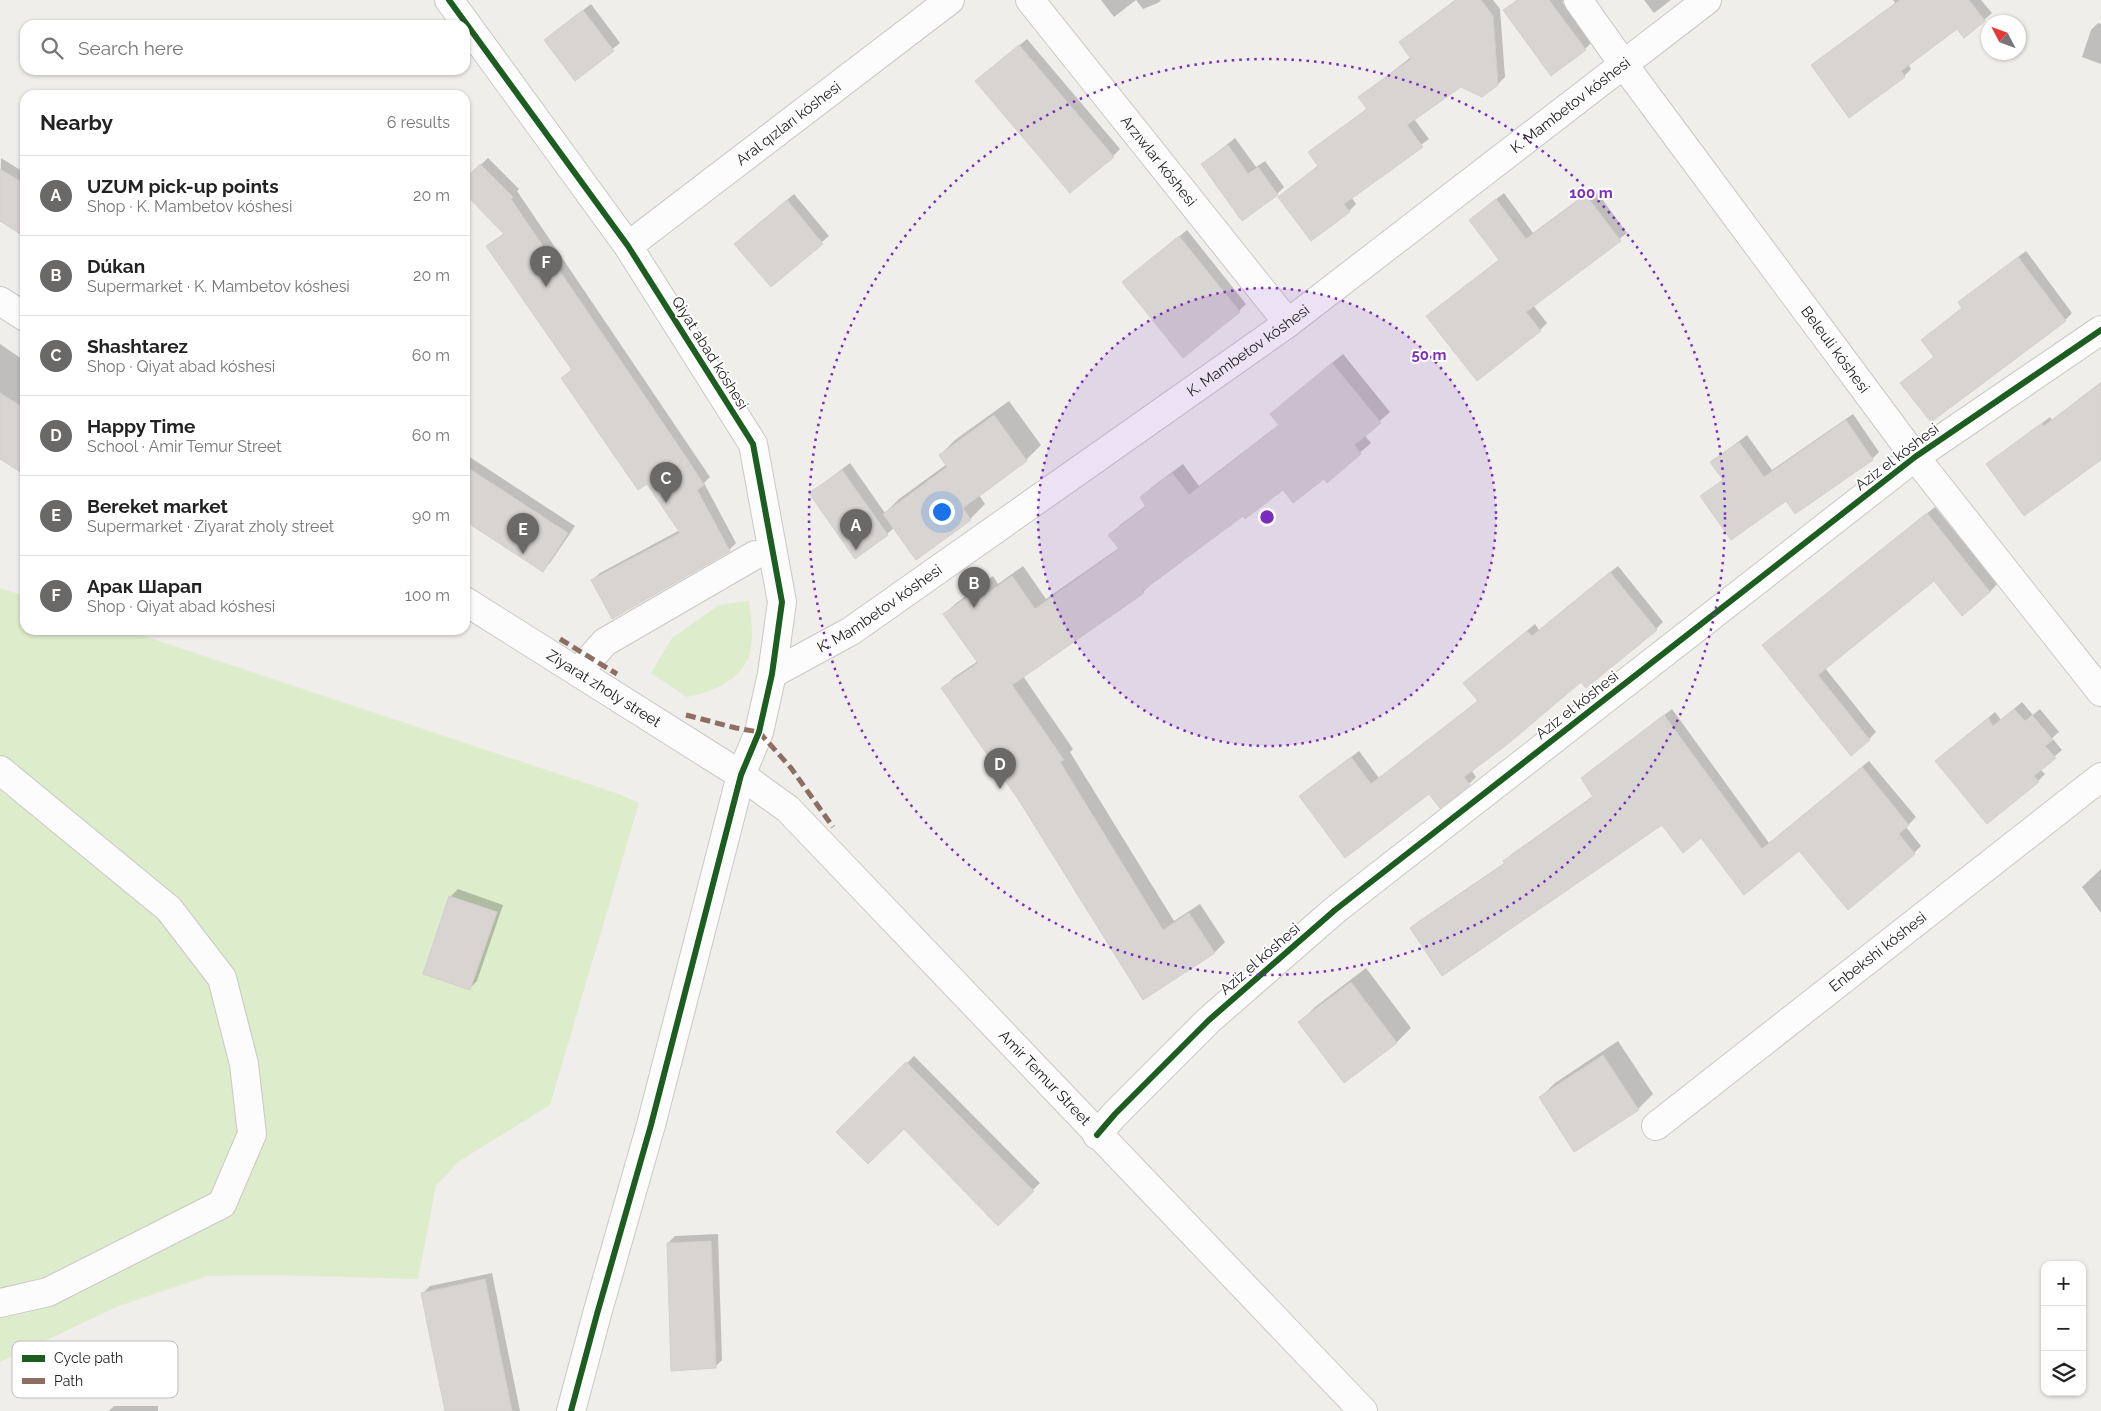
<!DOCTYPE html>
<html lang="en">
<head>
<meta charset="utf-8">
<style>
	body { margin:0; font-family:Raleway,sans-serif; background:#f6f6f6; color:#222 }
	.controls { position:absolute; right:15px; bottom:15px; display:grid; overflow:hidden; border-radius:10px; box-shadow:0 1px 4px #0004 }
	.controls button { width:45px; height:45px; display:grid; place-items:center; padding:0; border:0; border-bottom:1px solid #e0e0e0; background:#fff; color:#222; font:25px sans-serif }
	.compass { position:absolute; left:1981px; top:15px; width:45px; height:45px; border-radius:50%; background:#fff; box-shadow:0 1px 4px #0004; rotate:311deg }
	.you { position:absolute; left:941px; top:511px; width:18px; height:18px; margin:-12px; border:4px solid #fff; border-radius:50%; background:#1a73e8; box-shadow:0 0 0 8px #1a73e833 }
	.badge { display:grid; place-items:center; width:32px; height:32px; border-radius:50%; background:#6a6968; color:#fff; font-size:16px; font-weight:700 }
	.pin { position:absolute; translate:-50% -41px; filter:drop-shadow(0 1px 2px #0008) }
	.pin::after { content:''; position:absolute; top:26px; width:18px; height:15px; background:inherit; clip-path:polygon(0 0,100% 0,50% 100%) }
	.list { margin:0; padding:0; list-style:none }
	h2 { display:flex; justify-content:space-between; align-items:center; height:65px; margin:0; padding:0 20px; font-size:21px }
	h2 small { font-size:16px; font-weight:400; color:#767676 }
	.list li { display:grid; grid-template-columns:32px 1fr auto; gap:15px; align-items:center; box-sizing:border-box; height:80px; padding:0 20px; border-top:1px solid #e0e0e0 }
	.list b { display:block; font-size:19px; white-space:nowrap }
	.list p { margin:0; font-size:16px; white-space:nowrap; color:#767676 }
	.list em { font-size:16px; font-style:normal; color:#767676 }
	.icon { flex:none; width:28px; height:28px; fill:none; stroke:currentColor; stroke-width:2; stroke-linecap:round; stroke-linejoin:round }
	.map { position:relative; flex:none; width:2101px; height:1411px; overflow:hidden }
	.search { position:absolute; background:#fff; box-shadow:0 1px 4px #0004; left:20px; top:20px; width:450px; height:55px; display:flex; align-items:center; gap:12px; box-sizing:border-box; padding:0 18px; border-radius:15px; color:#767676; font-size:19px }
	.panel { position:absolute; background:#fff; box-shadow:0 1px 4px #0004; left:20px; top:90px; width:450px; height:545px; border-radius:15px }
	.map>svg:first-child { display:block }
	.grass { fill:#ddeccb }
	.shadow { fill:#0003 }
	.building { fill:#d7d4d2; stroke:#d3d0cc }
	.lines { fill:none; stroke-linecap:round; stroke-linejoin:round }
	.minor-casing { stroke:#c9c8c7; stroke-width:30 }
	.minor { stroke:#fdfcfc; stroke-width:28 }
	.quiet { stroke:#8d6e63; stroke-width:5; stroke-dasharray:10 5; stroke-linecap:butt }
	.cycleway-casing { stroke:#fff; stroke-width:9 }
	.cycleway { stroke:#1b5e20; stroke-width:6 }
	.ring { fill:none; stroke:#7b2cbf; stroke-width:2.5; stroke-dasharray:2.5 5 }
	.labels { text-anchor:middle; stroke-width:4; stroke-linejoin:round; paint-order:stroke }
	.street-label { font-size:15px; fill:#222; stroke:#fff }
	.key { fill:#fff; stroke:#bdbdbd; stroke-width:1 }
	.key-label { font-size:14px; fill:#222 }
	.centre { fill:#7b2cbf; stroke:#fff; stroke-width:2.5 }
	.ring-label { font-size:15px; text-anchor:middle; font-weight:bold; fill:#7b2cbf; stroke:#fff; stroke-width:4; stroke-linejoin:round; paint-order:stroke }
</style>
</head>
<body>
<div class="map">
<svg width="2101" height="1411" viewBox="0 0 2101 1411">
	<rect width="100%" height="100%" fill="#f0eeeb"/>
	<g class="grass">
		<path d="M 0,588 L 25,596 L 25,630 L 126,630 L 619,794 L 639,803 L 550,1105 L 458,1162 L 436,1186 L 418,1279 L 268,1275 L 208,1276 L 119,1306 L 0,1362 Z"/>
		<path d="M 749,601 C 751,617 754,636 750,652 C 744,679 712,692 687,697 L 651,673 L 672,638 L 719,605 Z"/>
	</g>
	<g class="shadow">
		<path d="M 1101,0 L 1161,0 L 1158,3 L 1143,9 L 1136,0 L 1114,17 Z"/>
		<path d="M 1455,0 L 1493,0 L 1500,9 L 1505,77 L 1498,84 L 1460,85 L 1414,119 L 1429,139 L 1351,197 L 1356,204 L 1349,211 L 1279,197 L 1319,165 L 1310,152 L 1368,108 L 1360,97 L 1411,57 L 1400,42 Z"/>
		<path d="M 1517,0 L 1564,0 L 1562,2 L 1592,42 L 1585,49 L 1505,10 Z"/>
		<path d="M 1644,0 L 1671,0 L 1654,13 Z"/>
		<path d="M 1893,0 L 1981,0 L 1992,13 L 1984,20 L 1957,27 L 1908,64 L 1911,69 L 1904,76 L 1849,116 L 1812,65 L 1895,3 Z"/>
		<path d="M 591,4 L 620,43 L 575,79 L 553,33 Z"/>
		<path d="M 2098,23 L 2101,24 L 2101,64 L 2082,57 L 2091,30 Z"/>
		<path d="M 1027,39 L 1120,149 L 1113,156 L 984,74 Z"/>
		<path d="M 1235,138 L 1256,167 L 1265,161 L 1284,187 L 1277,194 L 1203,164 Z"/>
		<path d="M 1,158 L 25,173 L 25,237 L 0,221 Z"/>
		<path d="M 488,158 L 519,189 L 517,191 L 710,477 L 704,483 L 736,543 L 729,550 L 592,580 L 600,573 L 680,530 L 647,482 L 563,378 L 572,369 L 488,246 L 504,233 L 465,193 L 465,180 Z"/>
		<path d="M 1594,188 L 1627,233 L 1533,305 L 1547,323 L 1540,330 L 1427,316 L 1500,259 L 1471,220 L 1478,213 L 1504,193 L 1533,233 Z"/>
		<path d="M 794,194 L 829,236 L 771,285 L 743,237 Z"/>
		<path d="M 1187,230 L 1246,304 L 1239,311 L 1124,282 Z"/>
		<path d="M 2026,251 L 2072,313 L 2065,320 L 1902,383 L 1935,356 L 1963,307 L 1959,302 Z"/>
		<path d="M 0,344 L 25,361 L 25,474 L 0,457 Z"/>
		<path d="M 1343,354 L 1390,412 L 1364,435 L 1371,443 L 1327,481 L 1324,477 L 1283,488 L 1243,514 L 1153,582 L 1143,592 L 1023,676 L 1073,749 L 1070,752 L 1174,921 L 1200,904 L 1225,942 L 1215,952 L 1143,998 L 1021,801 L 943,689 L 953,678 L 978,661 L 945,614 L 955,604 L 993,576 L 998,584 L 1023,566 L 1046,599 L 1119,548 L 1110,535 L 1120,525 L 1147,505 L 1141,498 L 1152,487 L 1183,464 L 1199,486 L 1280,424 L 1282,404 Z"/>
		<path d="M 2101,382 L 2101,452 L 1987,464 L 2050,417 L 2052,420 Z"/>
		<path d="M 1009,401 L 1041,445 L 1026,460 L 979,495 L 985,504 L 970,519 L 916,558 L 894,528 L 887,534 L 811,493 L 850,463 L 885,513 L 899,499 L 947,464 L 940,455 L 955,440 Z"/>
		<path d="M 1853,414 L 1879,452 L 1872,459 L 1786,499 L 1702,497 L 1724,479 L 1712,462 L 1747,435 L 1772,470 Z"/>
		<path d="M 465,454 L 575,526 L 550,563 L 543,570 L 465,519 Z"/>
		<path d="M 1935,507 L 1997,584 L 1990,592 L 1934,579 L 1825,668 L 1876,732 L 1869,739 L 1771,638 Z"/>
		<path d="M 1618,566 L 1663,622 L 1656,629 L 1582,680 L 1471,770 L 1476,777 L 1469,784 L 1430,793 L 1300,797 L 1359,751 L 1379,778 L 1479,700 L 1472,676 L 1535,624 L 1539,630 Z"/>
		<path d="M 2022,702 L 2033,715 L 2040,709 L 2059,732 L 2052,738 L 2062,750 L 2040,769 L 2045,774 L 2038,781 L 1937,761 L 1995,712 L 2001,720 Z"/>
		<path d="M 1672,709 L 1769,843 L 1869,761 L 1916,817 L 1906,827 L 1921,846 L 1914,853 L 1800,849 L 1744,893 L 1702,836 L 1662,823 L 1411,928 L 1419,921 L 1506,862 L 1512,854 L 1593,796 L 1582,778 Z"/>
		<path d="M 2101,869 L 2101,913 L 2082,887 Z"/>
		<path d="M 458,889 L 503,905 L 477,981 L 470,988 L 450,897 Z"/>
		<path d="M 1366,968 L 1411,1028 L 1396,1043 L 1300,1022 L 1315,1007 Z"/>
		<path d="M 1618,1041 L 1653,1094 L 1638,1109 L 1540,1098 L 1555,1083 Z"/>
		<path d="M 914,1056 L 1040,1183 L 998,1224 L 904,1127 L 838,1132 Z"/>
		<path d="M 718,1234 L 722,1360 L 715,1367 L 668,1243 L 675,1236 Z"/>
		<path d="M 492,1273 L 520,1411 L 446,1411 L 423,1293 L 430,1286 Z"/>
		<path d="M 114,1406 L 158,1406 L 158,1411 L 109,1411 Z"/>
	</g>
	<g class="building">
		<path d="M 1456,0 L 1481,0 L 1493,16 L 1498,85 L 1482,97 L 1461,87 L 1407,125 L 1423,147 L 1344,204 L 1350,212 L 1311,241 L 1278,197 L 1318,166 L 1308,152 L 1367,109 L 1358,97 L 1411,59 L 1399,42 Z"/>
		<path d="M 1518,0 L 1549,0 L 1586,50 L 1551,76 L 1503,10 Z"/>
		<path d="M 1900,0 L 1969,0 L 1985,21 L 1964,38 L 1957,29 L 1901,71 L 1905,77 L 1849,118 L 1811,65 Z"/>
		<path d="M 583,10 L 614,51 L 575,81 L 544,40 Z"/>
		<path d="M 1019,45 L 1114,157 L 1070,193 L 975,81 Z"/>
		<path d="M 1228,145 L 1248,174 L 1258,167 L 1278,195 L 1242,221 L 1201,164 Z"/>
		<path d="M 480,164 L 513,197 L 511,199 L 686,457 L 704,485 L 697,490 L 730,551 L 612,619 L 591,580 L 680,533 L 647,484 L 638,490 L 561,378 L 572,370 L 486,246 L 504,234 L 465,194 L 465,179 Z"/>
		<path d="M 0,169 L 25,184 L 25,237 L 0,221 Z"/>
		<path d="M 1586,195 L 1621,241 L 1526,312 L 1541,331 L 1477,381 L 1426,316 L 1499,260 L 1469,220 L 1496,199 L 1526,239 Z"/>
		<path d="M 787,200 L 823,244 L 771,287 L 734,244 Z"/>
		<path d="M 1179,236 L 1240,312 L 1183,358 L 1122,282 Z"/>
		<path d="M 2018,257 L 2066,321 L 1931,422 L 1900,383 L 1934,357 L 1921,340 L 1962,308 L 1958,302 Z"/>
		<path d="M 1332,363 L 1381,423 L 1354,445 L 1361,454 L 1327,483 L 1324,479 L 1293,503 L 1283,490 L 1245,519 L 1243,516 L 1142,591 L 1144,593 L 1012,685 L 1064,760 L 1060,762 L 1163,930 L 1189,913 L 1215,953 L 1143,1000 L 1020,802 L 941,688 L 978,663 L 943,614 L 983,586 L 988,593 L 1012,576 L 1035,609 L 1119,549 L 1108,535 L 1146,507 L 1140,497 L 1172,473 L 1189,495 L 1279,425 L 1270,414 Z"/>
		<path d="M 2101,383 L 2101,460 L 2024,516 L 1986,464 L 2042,423 L 2044,426 Z"/>
		<path d="M 0,393 L 25,409 L 25,475 L 0,459 Z"/>
		<path d="M 994,415 L 1027,461 L 963,508 L 971,520 L 916,560 L 883,514 L 947,467 L 939,455 Z"/>
		<path d="M 1846,420 L 1873,460 L 1795,514 L 1786,501 L 1731,540 L 1700,496 L 1723,480 L 1710,462 L 1739,442 L 1764,477 Z"/>
		<path d="M 465,466 L 568,533 L 543,572 L 465,521 Z"/>
		<path d="M 842,470 L 888,535 L 855,559 L 809,493 Z"/>
		<path d="M 1927,513 L 1990,592 L 1962,616 L 1934,581 L 1818,675 L 1870,740 L 1851,756 L 1762,645 Z"/>
		<path d="M 1610,572 L 1657,630 L 1586,688 L 1581,682 L 1509,743 L 1464,777 L 1470,785 L 1440,808 L 1429,794 L 1345,858 L 1299,796 L 1351,757 L 1371,784 L 1478,701 L 1463,683 L 1527,631 L 1532,636 Z"/>
		<path d="M 2014,709 L 2025,721 L 2032,715 L 2053,740 L 2045,746 L 2056,758 L 2034,776 L 2039,782 L 1987,824 L 1935,761 L 1988,718 L 1993,726 Z"/>
		<path d="M 1664,715 L 1762,849 L 1862,767 L 1909,825 L 1899,834 L 1915,854 L 1848,910 L 1799,851 L 1744,895 L 1701,838 L 1683,853 L 1662,825 L 1442,976 L 1410,928 L 1505,863 L 1503,861 L 1593,797 L 1581,778 Z"/>
		<path d="M 449,896 L 497,912 L 470,990 L 423,974 Z"/>
		<path d="M 1351,982 L 1397,1043 L 1344,1083 L 1298,1022 Z"/>
		<path d="M 1603,1055 L 1639,1110 L 1574,1152 L 1539,1097 Z"/>
		<path d="M 906,1062 L 1034,1191 L 998,1226 L 904,1129 L 868,1164 L 836,1132 Z"/>
		<path d="M 711,1241 L 716,1368 L 671,1371 L 667,1243 Z"/>
		<path d="M 485,1279 L 512,1411 L 445,1411 L 421,1293 Z"/>
	</g>
	<g class="lines">
		<g class="minor-casing">
			<g id="minor">
				<path d="M 449,0 L 628,246 L 753,444 L 782,602 L 772,674 L 759,732 L 741,775 L 651,1125 L 597,1314 L 571,1411"/>
				<path id="s1" d="M 1030,0 L 1288,323"/>
				<path id="s2" d="M 1578,0 L 1624,65 L 1915,457 L 2101,692"/>
				<path id="s3" d="M 628,246 L 950,0"/>
				<path d="M 0,301 L 25,317"/>
				<path id="s4" d="M 465,601 L 741,775 L 788,809 L 1363,1411"/>
				<path d="M 578,672 L 605,642 L 755,555"/>
				<path id="s5" d="M 772,674 L 851,631 L 1288,323 L 1707,0"/>
				<path d="M 0,770 L 169,909 L 222,978 L 244,1064 L 252,1134 L 222,1204 L 48,1292 L 0,1303"/>
				<path id="s6" d="M 1656,1126 L 2101,777"/>
				<path d="M 1097,1135 L 1115,1114 L 1209,1020 L 1335,910 L 1915,457 L 2101,330"/>
			</g>
		</g>
		<use href="#minor" class="minor"/>
		<g class="quiet">
			<path d="M 560,639 L 617,674"/>
			<path d="M 686,715 L 736,728 L 759,732 L 791,768 L 833,827"/>
		</g>
		<g class="cycleway-casing">
			<g id="cycleway">
				<path d="M 449,0 L 628,246 L 753,444 L 782,602 L 772,674 L 759,732 L 741,775 L 651,1125 L 597,1314 L 571,1411"/>
				<path d="M 1097,1135 L 1115,1114 L 1209,1020 L 1335,910 L 1915,457 L 2101,330"/>
			</g>
		</g>
		<use href="#cycleway" class="cycleway"/>
	</g>
	<circle cx="1267" cy="517" r="229" fill="#7b2cbf" fill-opacity=".12"/>
	<g class="ring">
		<circle cx="1267" cy="517" r="229"/>
		<circle cx="1267" cy="517" r="458"/>
	</g>
	<g class="labels">
		<g class="street-label">
			<text dy="5" stroke="none"><textPath href="#s5" startOffset="981">K. Mambetov kóshesi</textPath></text>
			<text dy="5" stroke="none"><textPath href="#s3" startOffset="202">Aral qızları kóshesi</textPath></text>
			<text dy="5" stroke="none"><textPath href="#s1" startOffset="206">Arzıwlar kóshesi</textPath></text>
			<text dy="5" stroke="none"><textPath href="#s2" startOffset="434">Beleuli kóshesi</textPath></text>
			<text dy="5" stroke="none"><textPath href="#s5" startOffset="576">K. Mambetov kóshesi</textPath></text>
			<text transform="translate(710 353) rotate(58)" y="5">Qiyat abad kóshesi</text>
			<text transform="translate(1897 457) rotate(-37)" y="5">Aziz el kóshesi</text>
			<text dy="5" stroke="none"><textPath href="#s5" startOffset="126">K. Mambetov kóshesi</textPath></text>
			<text dy="5" stroke="none"><textPath href="#s4" startOffset="164">Ziyarat zholy street</textPath></text>
			<text transform="translate(1577 705) rotate(-38)" y="5">Aziz el kóshesi</text>
			<text dy="5" stroke="none"><textPath href="#s6" startOffset="282">Enbekshi kóshesi</textPath></text>
			<text transform="translate(1260 959) rotate(-41)" y="5">Aziz el kóshesi</text>
			<text dy="5" stroke="none"><textPath href="#s4" startOffset="756">Amir Temur Street</textPath></text>
		</g>
	</g>
	<rect x="12" y="1341" width="166" height="57" rx="8" class="key"/>
	<rect x="22" y="1355" width="23" height="7" fill="#1b5e20"/>
	<rect x="22" y="1378" width="23" height="6" fill="#8d6e63"/>
	<g class="key-label">
		<text x="54" y="1363">Cycle path</text>
		<text x="54" y="1386">Path</text>
	</g>
	<circle cx="1267" cy="517" r="8" class="centre"/>
	<g class="ring-label">
		<text x="1591" y="198">100 m</text>
		<text x="1429" y="360">50 m</text>
	</g>
</svg>
<div class="controls">
<button>+</button>
<button>−</button>
<button><svg class="icon" aria-label="layers" viewBox="0 0 24 24"><path d="M12 4l9 5-9 5-9-5zM3 14l9 5 9-5"/></svg></button>
</div>
<svg class="compass" viewBox="-18 -18 36 36"><path d="M0-13l5 13h-10z" fill="#e53935"/><path d="M0 13l5-13h-10z" fill="#767676"/></svg>
<div class="you"></div>
<div class="pin badge" style="left:856px;top:550px">A</div>
<div class="pin badge" style="left:974px;top:608px">B</div>
<div class="pin badge" style="left:666px;top:503px">C</div>
<div class="pin badge" style="left:1000px;top:789px">D</div>
<div class="pin badge" style="left:523px;top:554px">E</div>
<div class="pin badge" style="left:546px;top:287px">F</div>
<div class="search"><svg class="icon" aria-label="search" viewBox="0 0 24 24"><circle cx="10" cy="10" r="6"/><path d="M15 15l6 6"/></svg>Search here</div>
<section class="panel">
<h2>Nearby<small>6 results</small></h2>
<ul class="list">
<li><span class="badge">A</span><div><b>UZUM pick-up points</b><p>Shop · K. Mambetov kóshesi</p></div><em>20 m</em></li>
<li><span class="badge">B</span><div><b>Dúkan</b><p>Supermarket · K. Mambetov kóshesi</p></div><em>20 m</em></li>
<li><span class="badge">C</span><div><b>Shashtarez</b><p>Shop · Qiyat abad kóshesi</p></div><em>60 m</em></li>
<li><span class="badge">D</span><div><b>Happy Time</b><p>School · Amir Temur Street</p></div><em>60 m</em></li>
<li><span class="badge">E</span><div><b>Bereket market</b><p>Supermarket · Ziyarat zholy street</p></div><em>90 m</em></li>
<li><span class="badge">F</span><div><b>Арак Шарап</b><p>Shop · Qiyat abad kóshesi</p></div><em>100 m</em></li>
</ul>
</section>
</div>
</body>
</html>
